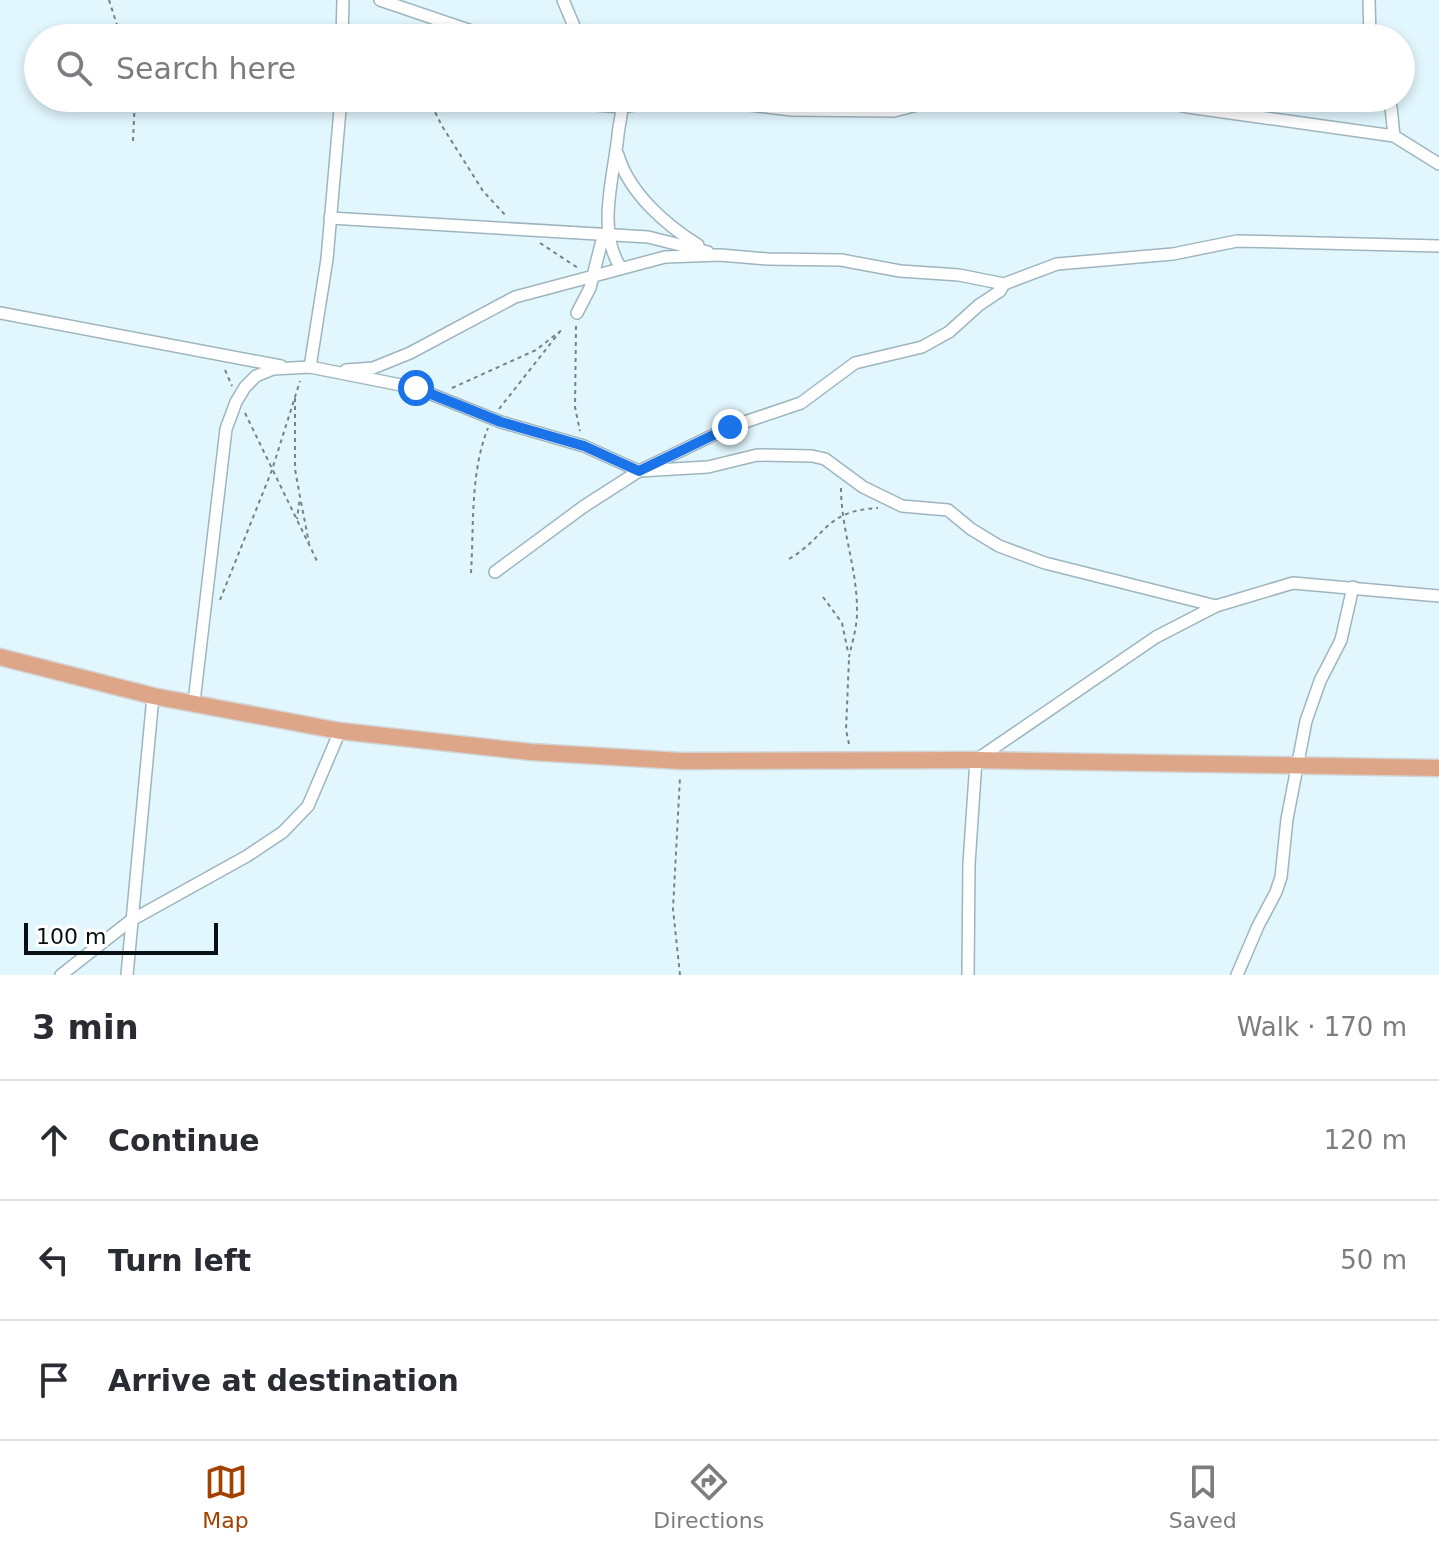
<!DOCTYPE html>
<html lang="en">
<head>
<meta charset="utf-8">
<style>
	body { margin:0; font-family:"DejaVu Sans",sans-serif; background:#f7f7f7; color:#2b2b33 }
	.scale { position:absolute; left:24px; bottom:20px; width:194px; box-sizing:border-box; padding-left:8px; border:4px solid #070f12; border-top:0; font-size:22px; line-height:28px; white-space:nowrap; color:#070f12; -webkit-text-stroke:6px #fff; paint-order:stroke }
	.stop { position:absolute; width:24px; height:24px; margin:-18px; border:6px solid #1a73e8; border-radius:50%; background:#fff }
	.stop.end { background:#1a73e8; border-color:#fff; box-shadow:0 2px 8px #0008 }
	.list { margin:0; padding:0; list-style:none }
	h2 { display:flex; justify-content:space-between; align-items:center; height:104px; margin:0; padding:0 32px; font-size:34px }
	h2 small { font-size:26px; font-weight:400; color:#7c7c81 }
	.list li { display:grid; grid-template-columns:52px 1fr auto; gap:24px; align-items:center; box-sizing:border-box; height:120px; padding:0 32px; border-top:2px solid #e1e1e2 }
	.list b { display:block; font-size:30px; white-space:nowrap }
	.list em { font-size:26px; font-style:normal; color:#7c7c81 }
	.icon { flex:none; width:44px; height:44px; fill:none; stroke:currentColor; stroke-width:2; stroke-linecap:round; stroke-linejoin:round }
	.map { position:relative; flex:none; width:1439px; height:975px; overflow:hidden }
	.search { position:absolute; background:#fff; box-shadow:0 4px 12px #0003; left:24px; right:24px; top:24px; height:88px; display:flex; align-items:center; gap:20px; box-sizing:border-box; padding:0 28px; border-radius:44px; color:#7c7c81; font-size:30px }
	.sheet { height:464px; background:#fff }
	nav { display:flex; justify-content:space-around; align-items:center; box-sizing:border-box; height:112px; border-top:2px solid #e1e1e2; background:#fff; font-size:22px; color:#7c7c81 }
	nav a { display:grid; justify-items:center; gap:4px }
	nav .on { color:#a34100 }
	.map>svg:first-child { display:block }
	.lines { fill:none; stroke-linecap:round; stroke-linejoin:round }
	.minor-casing { stroke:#9eb5bf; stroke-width:14 }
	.primary-casing { stroke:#d2d4d4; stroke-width:19 }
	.path { stroke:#758389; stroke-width:2; stroke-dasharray:4 4; stroke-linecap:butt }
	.minor { stroke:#fff; stroke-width:11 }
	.primary { stroke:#dea689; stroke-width:16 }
	.route { stroke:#1a73e8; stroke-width:10 }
</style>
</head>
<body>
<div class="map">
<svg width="1439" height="975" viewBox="0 0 1439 975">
	<rect width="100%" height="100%" fill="#e2f6fe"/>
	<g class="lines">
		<g class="minor-casing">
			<g id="minor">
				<path d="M 380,0 L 492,38"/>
				<path d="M 563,0 L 579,38"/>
				<path d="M 1369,0 L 1370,38"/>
				<path d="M 342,38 L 343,0"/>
				<path d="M 36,82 L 38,82"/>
				<path d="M 496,98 L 623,107 L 667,99"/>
				<path d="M 621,98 C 624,111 619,122 618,135 C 614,176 596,231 621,268"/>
				<path d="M 690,98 L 792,110 L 894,111 L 944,98"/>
				<path d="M 1143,98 L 1188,107 L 1394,136 L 1439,164"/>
				<path d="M 1387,98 L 1391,107 L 1394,136"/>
				<path d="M 618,155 C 629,193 666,225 698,245"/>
				<path d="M 330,218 L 648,237 L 708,252"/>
				<path d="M 0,313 L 281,366"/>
				<path d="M 577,313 L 590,288 L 603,236"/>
				<path d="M 310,367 L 327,259 L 341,98"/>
				<path d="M 346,370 L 373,368 L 410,353 L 515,297 L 665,257 L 720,255 L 767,259 L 841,260 L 900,271 L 959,275 L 1004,284 L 1057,264 L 1173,254 L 1237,241 L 1439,246"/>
				<path d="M 495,572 L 583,507 L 639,471 L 730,427 L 801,403 L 855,363 L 922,347 L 949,332 L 979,305 L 1000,291 L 1004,284"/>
				<path d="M 194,702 L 226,429 L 236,402 L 245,387 L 256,376 L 273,369 L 310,367 L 416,388 L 501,422 L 584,446 L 639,471 L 708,467 L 757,455 L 812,456 L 825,459 L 863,487 L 902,506 L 948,510 L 971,529 L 999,546 L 1045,563 L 1216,606"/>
				<path d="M 61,975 L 130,921 L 247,856 L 283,832 L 308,806 L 340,731"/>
				<path d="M 127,975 L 153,696"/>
				<path d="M 968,975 L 969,864 L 976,760 L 1156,637 L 1216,606 L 1293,583 L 1439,596"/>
				<path d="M 1237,975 L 1258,926 L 1276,892 L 1281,877 L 1287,819 L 1306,721 L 1320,681 L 1341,640 L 1353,587"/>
			</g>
		</g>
		<g class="primary-casing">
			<path id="primary" d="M 0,657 L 153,696 L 340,731 L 531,752 L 681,761 L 976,760 L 1439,768"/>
		</g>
		<g class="path">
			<path d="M 109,0 L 117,25 L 124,38"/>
			<path d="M 428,98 L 442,126 L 483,191 L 507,217"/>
			<path d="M 133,141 L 135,98"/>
			<path d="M 540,243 L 578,268"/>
			<path d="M 576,326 L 575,407 L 580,431"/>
			<path d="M 225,370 L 232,386"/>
			<path d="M 452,388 L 536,350 L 559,332"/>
			<path d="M 295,398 L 295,469 L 300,497 L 297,519"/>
			<path d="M 499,409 L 562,329"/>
			<path d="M 245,413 L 318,563"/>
			<path d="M 841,488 C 841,530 858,571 857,613 C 857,627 852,643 849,657"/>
			<path d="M 301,502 L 309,543"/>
			<path d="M 789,559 C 828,536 823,511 878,508"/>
			<path d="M 471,573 C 474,526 470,473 488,428"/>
			<path d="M 823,597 L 842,623 L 848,652"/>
			<path d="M 220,600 L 272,470 L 300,381"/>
			<path d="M 849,744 L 846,730 L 849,659"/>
			<path d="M 680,975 L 673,909 L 680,777"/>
		</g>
		<use href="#minor" class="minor"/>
		<use href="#primary" class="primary"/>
	</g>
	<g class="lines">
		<path class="route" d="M 416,388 L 501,422 L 584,446 L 639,471 L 730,427"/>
	</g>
</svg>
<div class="scale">100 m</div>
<div class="stop" style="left:416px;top:388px"></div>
<div class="stop end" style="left:730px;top:427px"></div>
<div class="search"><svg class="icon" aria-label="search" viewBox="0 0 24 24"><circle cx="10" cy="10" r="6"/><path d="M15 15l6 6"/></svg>Search here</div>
</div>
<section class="sheet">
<h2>3 min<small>Walk · 170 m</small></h2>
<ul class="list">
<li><svg class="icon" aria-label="ahead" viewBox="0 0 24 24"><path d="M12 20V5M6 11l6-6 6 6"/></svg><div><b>Continue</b></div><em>120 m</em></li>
<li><svg class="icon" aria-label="left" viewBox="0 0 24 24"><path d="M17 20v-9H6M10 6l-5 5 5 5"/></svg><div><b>Turn left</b></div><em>50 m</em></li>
<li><svg class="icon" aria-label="arrive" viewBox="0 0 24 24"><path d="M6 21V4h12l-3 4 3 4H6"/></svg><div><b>Arrive at destination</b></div></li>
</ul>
</section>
<nav>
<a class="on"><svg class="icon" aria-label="map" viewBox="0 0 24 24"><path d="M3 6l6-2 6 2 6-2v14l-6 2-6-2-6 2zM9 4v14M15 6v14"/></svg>Map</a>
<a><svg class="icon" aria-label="directions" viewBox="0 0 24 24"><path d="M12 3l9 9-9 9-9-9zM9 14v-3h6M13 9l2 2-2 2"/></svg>Directions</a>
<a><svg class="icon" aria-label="saved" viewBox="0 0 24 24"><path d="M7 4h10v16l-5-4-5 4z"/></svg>Saved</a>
</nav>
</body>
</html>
